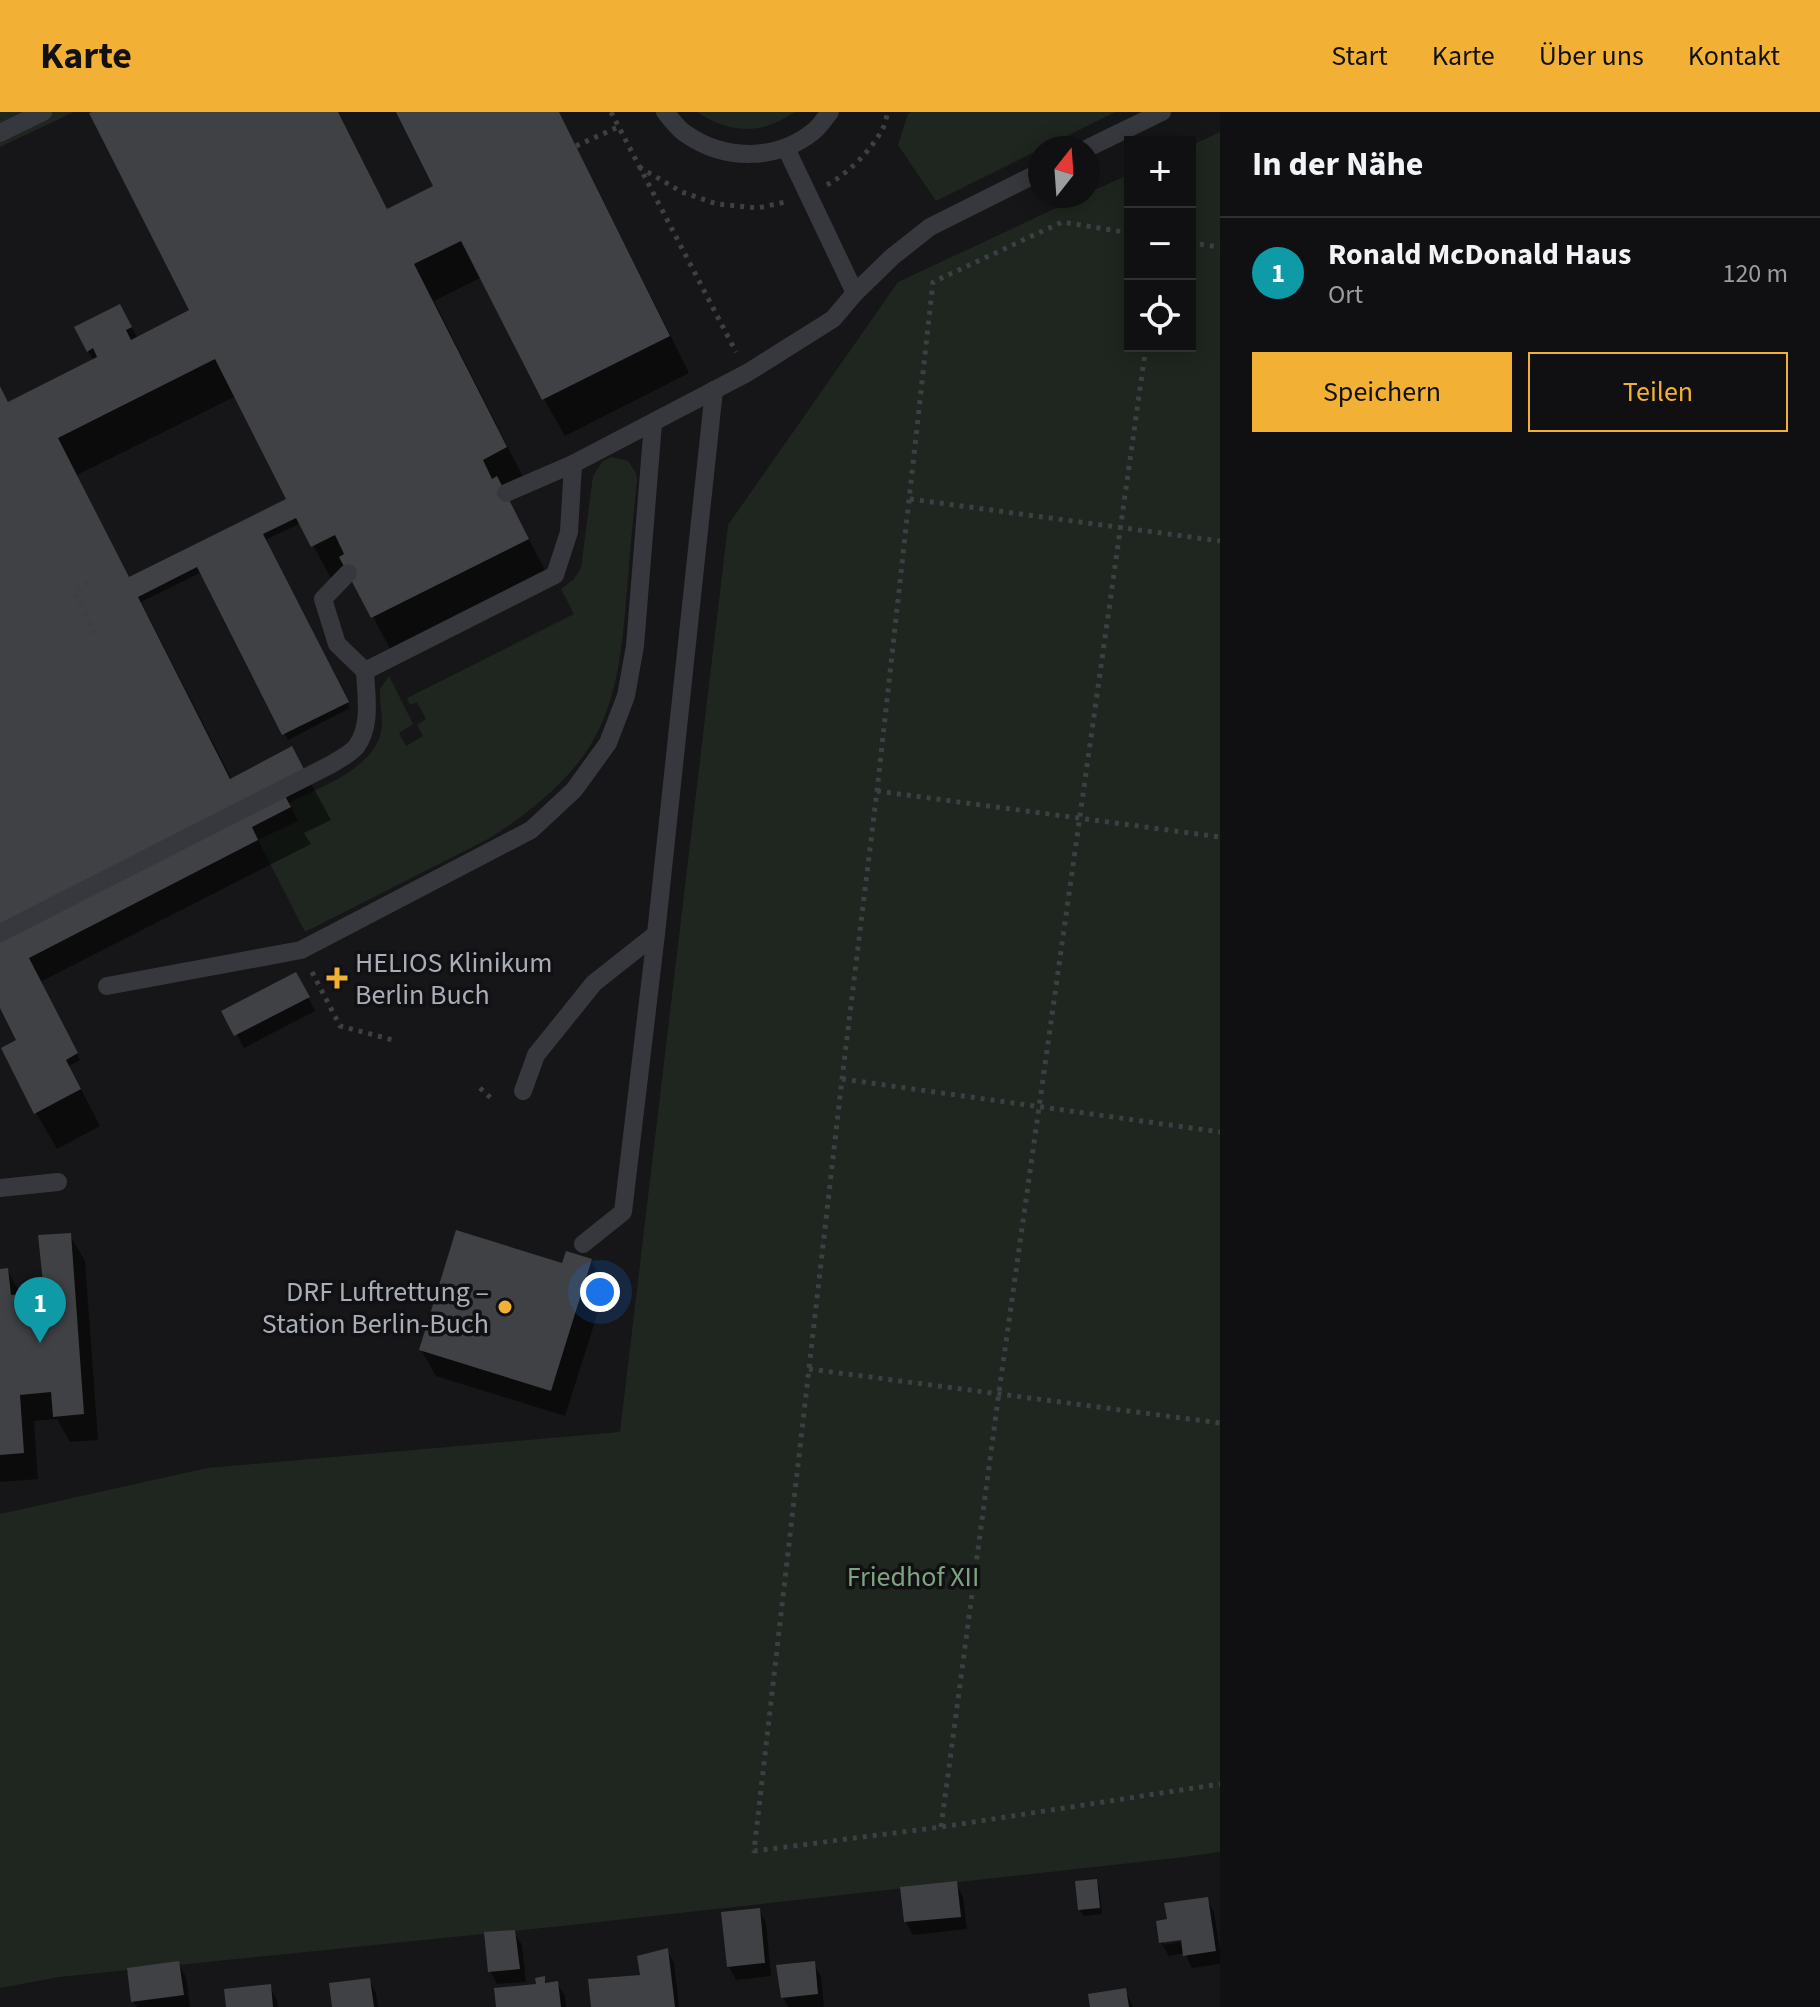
<!DOCTYPE html>
<html lang="de">
<head>
<meta charset="utf-8">
<style>
	body { margin:0; font-family:"Source Sans 3",sans-serif; background:#1e1e20; color:#f1f3f6 }
	.controls { position:absolute; right:24px; top:24px; display:grid; overflow:hidden; border-radius:0px; box-shadow:0 4px 20px #0003 }
	.controls button { width:72px; height:72px; display:grid; place-items:center; padding:0; border:0; border-bottom:2px solid #303032; background:#101012; color:#f1f3f6; font:40px sans-serif }
	.compass { position:absolute; left:1028px; top:24px; width:72px; height:72px; border-radius:50%; background:#101012; box-shadow:0 4px 20px #0003; rotate:17deg }
	.you { position:absolute; left:600px; top:1180px; width:28px; height:28px; margin:-20px; border:6px solid #fff; border-radius:50%; background:#1a73e8; box-shadow:0 0 0 12px #1a73e833 }
	.badge { display:grid; place-items:center; width:52px; height:52px; border-radius:50%; background:#f2b134; color:#fff; font-size:26px; font-weight:700 }
	.pin { position:absolute; translate:-50% -66px; filter:drop-shadow(0 2px 4px #0008) }
	.pin::after { content:''; position:absolute; top:42px; width:28px; height:24px; background:inherit; clip-path:polygon(0 0,100% 0,50% 100%) }
	.list { margin:0; padding:0; list-style:none }
	h2 { display:flex; justify-content:space-between; align-items:center; height:104px; margin:0; padding:0 32px; font-size:34px }
	h2 small { font-size:26px; font-weight:400; color:#9c9d9f }
	.list li { display:grid; grid-template-columns:52px 1fr auto; gap:24px; align-items:center; box-sizing:border-box; height:112px; padding:0 32px; border-top:2px solid #303032 }
	.list b { display:block; font-size:30px; white-space:nowrap }
	.list p { margin:0; font-size:26px; white-space:nowrap; color:#9c9d9f }
	.list em { font-size:26px; font-style:normal; color:#9c9d9f }
	.actions { display:flex; gap:16px; padding:24px 32px }
	.actions a { flex:1; padding:18px 0; border:2px solid #f2b134; border-radius:0px; text-align:center; font-size:28px; color:#f2b134 }
	.actions .main { background:#f2b134; color:#111 }
	.icon { flex:none; width:44px; height:44px; fill:none; stroke:currentColor; stroke-width:2; stroke-linecap:round; stroke-linejoin:round }
	.map { position:relative; flex:none; width:1220px; height:1895px; overflow:hidden }
	header { display:flex; align-items:center; gap:48px; box-sizing:border-box; height:112px; padding:0 40px; background:#f2b134; color:#111 }
	header strong { font-size:38px }
	nav { display:flex; gap:44px; margin-inline-start:auto; font-size:28px }
	main { display:flex }
	aside { flex:1; background:#101012 }
	.map>svg:first-child { display:block }
	.green { fill:#1e261f }
	.shadow { fill:#0007; fill-rule:evenodd }
	.building { fill:#404145; fill-rule:evenodd }
	.lines { fill:none; stroke-linecap:round; stroke-linejoin:round }
	.path { stroke:#3d3f44; stroke-width:5; stroke-dasharray:4 6; stroke-linecap:butt }
	.service { stroke:#37383d; stroke-width:18 }
	.poi-dot { fill:#f2b134; stroke:#111113; stroke-width:3 }
	.labels { text-anchor:middle; stroke-width:7; stroke-linejoin:round; paint-order:stroke }
	.poi-label { font-size:28px; fill:#a8adb8; stroke:#111113; text-anchor:start }
	.park-label { font-size:28px; fill:#7fa381; stroke:#111113 }
</style>
</head>
<body>
<header>
<strong>Karte</strong>
<nav><a>Start</a><a>Karte</a><a>Über uns</a><a>Kontakt</a></nav>
</header>
<main>
<div class="map">
<svg width="1220" height="1895" viewBox="0 0 1220 1895">
	<rect width="100%" height="100%" fill="#161618"/>
	<g class="green">
		<path d="M 0,0 L 74,0 L 0,35 Z"/>
		<path d="M 697,0 L 795,0 C 762,23 730,22 697,0 Z"/>
		<path d="M 911,0 L 1115,0 L 936,89 L 898,33 L 908,2 Z"/>
		<path d="M 1220,20 L 1220,1740 L 1176,1746 L 562,1814 L 59,1865 L 0,1876 L 0,1402 L 207,1356 L 620,1320 L 728,413 L 898,170 L 1082,84 L 1088,84 L 1088,81 L 1130,62 L 1130,234 L 1190,234 L 1190,34 Z"/>
		<path d="M 611,345 L 628,349 L 636,361 L 637,368 C 633,405 630,441 627,478 C 622,533 619,589 588,637 C 563,675 526,703 488,727 L 305,820 L 258,728 L 298,709 L 289,691 C 320,675 372,658 381,620 C 384,606 379,591 380,577 L 389,564 L 413,612 L 399,621 L 406,634 L 423,624 L 417,613 L 426,607 L 417,590 L 410,593 L 407,586 L 574,502 L 561,477 L 574,467 L 581,456 L 593,364 L 603,349 Z"/>
	</g>
	<g class="shadow">
		<path d="M 96,0 L 338,0 L 388,99 L 436,75 L 398,0 L 557,0 L 575,32 L 689,261 L 565,324 L 544,287 L 482,165 L 434,189 L 527,373 L 506,383 L 548,464 L 393,542 L 350,462 L 333,470 L 301,411 L 265,428 L 350,596 L 288,628 L 202,460 L 141,490 L 232,668 L 292,637 L 331,708 L 304,721 L 311,732 L 40,870 L 80,948 L 69,954 L 100,1014 L 57,1037 L 36,1001 L 19,929 L 0,892 L 0,273 L 9,292 L 94,249 L 88,239 L 119,194 L 138,227 L 191,199 ZM 236,284 L 295,400 L 129,467 L 77,363 Z"/>
		<path d="M 303,875 L 315,899 L 244,936 L 224,899 Z"/>
		<path d="M 70,1123 L 85,1149 L 98,1328 L 70,1330 L 57,1307 L 34,1309 L 38,1367 L 0,1370 L 0,1159 L 7,1158 L 22,1184 L 46,1182 Z"/>
		<path d="M 591,1148 L 606,1175 L 565,1304 L 436,1264 L 421,1238 L 564,1154 Z"/>
		<path d="M 1096,1769 L 1099,1775 L 1102,1802 L 1084,1804 L 1080,1798 Z"/>
		<path d="M 956,1772 L 963,1785 L 967,1817 L 913,1823 L 906,1810 Z"/>
		<path d="M 1207,1787 L 1214,1800 L 1220,1838 L 1220,1852 L 1192,1856 L 1185,1841 L 1169,1844 L 1161,1831 L 1169,1809 ZM 1190,1825 L 1191,1828 L 1163,1833 L 1163,1829 Z"/>
		<path d="M 759,1798 L 766,1811 L 771,1864 L 736,1868 L 729,1855 Z"/>
		<path d="M 514,1820 L 522,1833 L 526,1870 L 497,1872 L 490,1859 Z"/>
		<path d="M 667,1838 L 674,1851 L 679,1895 L 593,1895 L 643,1865 Z"/>
		<path d="M 813,1851 L 821,1864 L 824,1895 L 788,1895 L 783,1885 Z"/>
		<path d="M 178,1852 L 186,1865 L 190,1895 L 137,1895 L 133,1889 Z"/>
		<path d="M 544,1867 L 547,1872 L 557,1871 L 565,1884 L 566,1895 L 498,1895 L 538,1873 Z"/>
		<path d="M 369,1868 L 376,1881 L 378,1895 L 334,1895 Z"/>
		<path d="M 270,1874 L 277,1888 L 278,1895 L 228,1895 Z"/>
		<path d="M 1125,1878 L 1133,1895 L 1092,1895 Z"/>
	</g>
	<g class="building">
		<path d="M 92,0 L 338,0 L 387,97 L 433,74 L 396,0 L 559,0 L 670,224 L 542,288 L 461,129 L 414,152 L 507,335 L 483,348 L 492,367 L 497,364 L 529,427 L 371,506 L 339,445 L 344,442 L 335,423 L 311,435 L 296,406 L 263,422 L 349,590 L 282,623 L 197,455 L 138,485 L 230,667 L 292,634 L 311,671 L 285,684 L 291,695 L 252,715 L 258,728 L 29,846 L 78,941 L 66,948 L 81,977 L 34,1002 L 1,936 L 16,928 L 0,896 L 0,274 L 8,290 L 97,245 L 93,236 L 87,240 L 74,215 L 120,192 L 132,215 L 126,218 L 131,228 L 189,198 L 89,1 ZM 215,247 L 286,387 L 129,465 L 58,326 Z"/>
		<path d="M 296,860 L 310,885 L 234,924 L 221,899 Z"/>
		<path d="M 456,1118 L 562,1151 L 566,1139 L 592,1147 L 551,1279 L 419,1238 Z"/>
		<path d="M 71,1121 L 84,1302 L 53,1305 L 51,1280 L 20,1283 L 24,1341 L 0,1343 L 0,1157 L 8,1156 L 11,1183 L 44,1180 L 38,1123 Z"/>
		<path d="M 1097,1767 L 1100,1796 L 1078,1798 L 1075,1769 Z"/>
		<path d="M 957,1769 L 961,1805 L 904,1810 L 900,1775 Z"/>
		<path d="M 1208,1785 L 1216,1839 L 1183,1844 L 1181,1828 L 1159,1831 L 1156,1809 L 1167,1807 L 1164,1791 Z"/>
		<path d="M 760,1796 L 765,1851 L 727,1855 L 721,1800 Z"/>
		<path d="M 515,1818 L 520,1857 L 488,1860 L 484,1820 Z"/>
		<path d="M 668,1836 L 675,1895 L 591,1895 L 588,1867 L 640,1863 L 637,1844 Z"/>
		<path d="M 179,1849 L 184,1883 L 131,1890 L 127,1856 Z"/>
		<path d="M 815,1849 L 818,1882 L 781,1886 L 776,1853 Z"/>
		<path d="M 545,1864 L 545,1871 L 558,1869 L 561,1895 L 496,1895 L 494,1876 L 536,1872 L 535,1866 Z"/>
		<path d="M 370,1866 L 374,1895 L 332,1895 L 329,1871 Z"/>
		<path d="M 271,1872 L 273,1895 L 226,1895 L 224,1877 Z"/>
		<path d="M 1126,1876 L 1129,1895 L 1090,1895 L 1088,1882 Z"/>
	</g>
	<g class="lines">
		<g class="path">
			<path d="M 611,0 L 736,240"/>
			<path d="M 576,34 L 618,15"/>
			<path d="M 639,55 L 682,80 L 717,92 L 758,96 L 785,90"/>
			<path d="M 827,73 C 848,61 870,40 882,18 C 885,13 886,6 888,0"/>
			<path d="M 1130,121 L 1062,110 L 933,170 L 877,679 L 842,967 L 754,1739 L 941,1715 L 1220,1672"/>
			<path d="M 1190,131 L 1220,135"/>
			<path d="M 910,387 L 1220,429"/>
			<path d="M 88,471 L 74,479 L 95,522"/>
			<path d="M 877,679 L 1220,725"/>
			<path d="M 312,860 L 340,914 L 393,928"/>
			<path d="M 842,967 L 1220,1020"/>
			<path d="M 480,976 L 494,989"/>
			<path d="M 809,1257 L 1220,1311"/>
			<path d="M 941,1715 L 999,1280 L 1146,234"/>
		</g>
		<g class="service">
			<path d="M 665,0 C 671,7 678,17 686,22 C 725,49 777,49 814,19 C 820,14 825,6 830,0"/>
			<path d="M 0,21 L 43,0"/>
			<path d="M 786,36 L 855,181"/>
			<path d="M 1088,36 L 1162,0"/>
			<path d="M 506,381 L 573,352 L 747,261 L 833,207 L 855,181 L 892,145 L 930,115 L 1040,60"/>
			<path d="M 348,461 L 323,487 L 337,532 L 365,559"/>
			<path d="M 0,821 L 330,653 C 338,648 350,642 356,635 C 372,614 366,583 365,559 L 555,463 L 569,420 L 573,352"/>
			<path d="M 107,874 L 301,838 L 531,718 L 574,678 L 608,631 L 626,584 L 635,534 L 653,311"/>
			<path d="M 523,979 L 536,943 L 594,871 L 656,822 L 714,278"/>
			<path d="M 0,1076 L 58,1070"/>
			<path d="M 583,1132 L 623,1100 L 656,822"/>
		</g>
	</g>
	<g class="poi-dot">
		<path d="M333 854h8v8h8v8h-8v8h-8v-8h-8v-8h8z"/>
		<circle cx="505" cy="1195" r="8"/>
	</g>
	<g class="labels">
		<g class="poi-label">
			<text x="355" y="860">HELIOS Klinikum<tspan x="355" dy="32">Berlin Buch</tspan></text>
			<text x="489" y="1189" text-anchor="end">DRF Luftrettung –<tspan x="489" dy="32">Station Berlin-Buch</tspan></text>
		</g>
		<g class="park-label">
			<text x="913" y="1474">Friedhof XII</text>
		</g>
	</g>
</svg>
<div class="controls">
<button>+</button>
<button>−</button>
<button><svg class="icon" aria-label="locate" viewBox="0 0 24 24"><circle cx="12" cy="12" r="6"/><path d="M12 2v4M12 18v4M2 12h4M18 12h4"/></svg></button>
</div>
<svg class="compass" viewBox="-18 -18 36 36"><path d="M0-13l5 13h-10z" fill="#e53935"/><path d="M0 13l5-13h-10z" fill="#9c9d9f"/></svg>
<div class="you"></div>
<div class="pin badge" style="left:40px;top:1231px;background:#0f9aa8">1</div>
</div>
<aside>
<h2>In der Nähe<small></small></h2>
<ul class="list">
<li><span class="badge" style="background:#0f9aa8">1</span><div><b>Ronald McDonald Haus</b><p>Ort</p></div><em>120 m</em></li>
</ul>
<div class="actions"><a class="main">Speichern</a><a>Teilen</a></div>
</aside>
</main>
</body>
</html>
